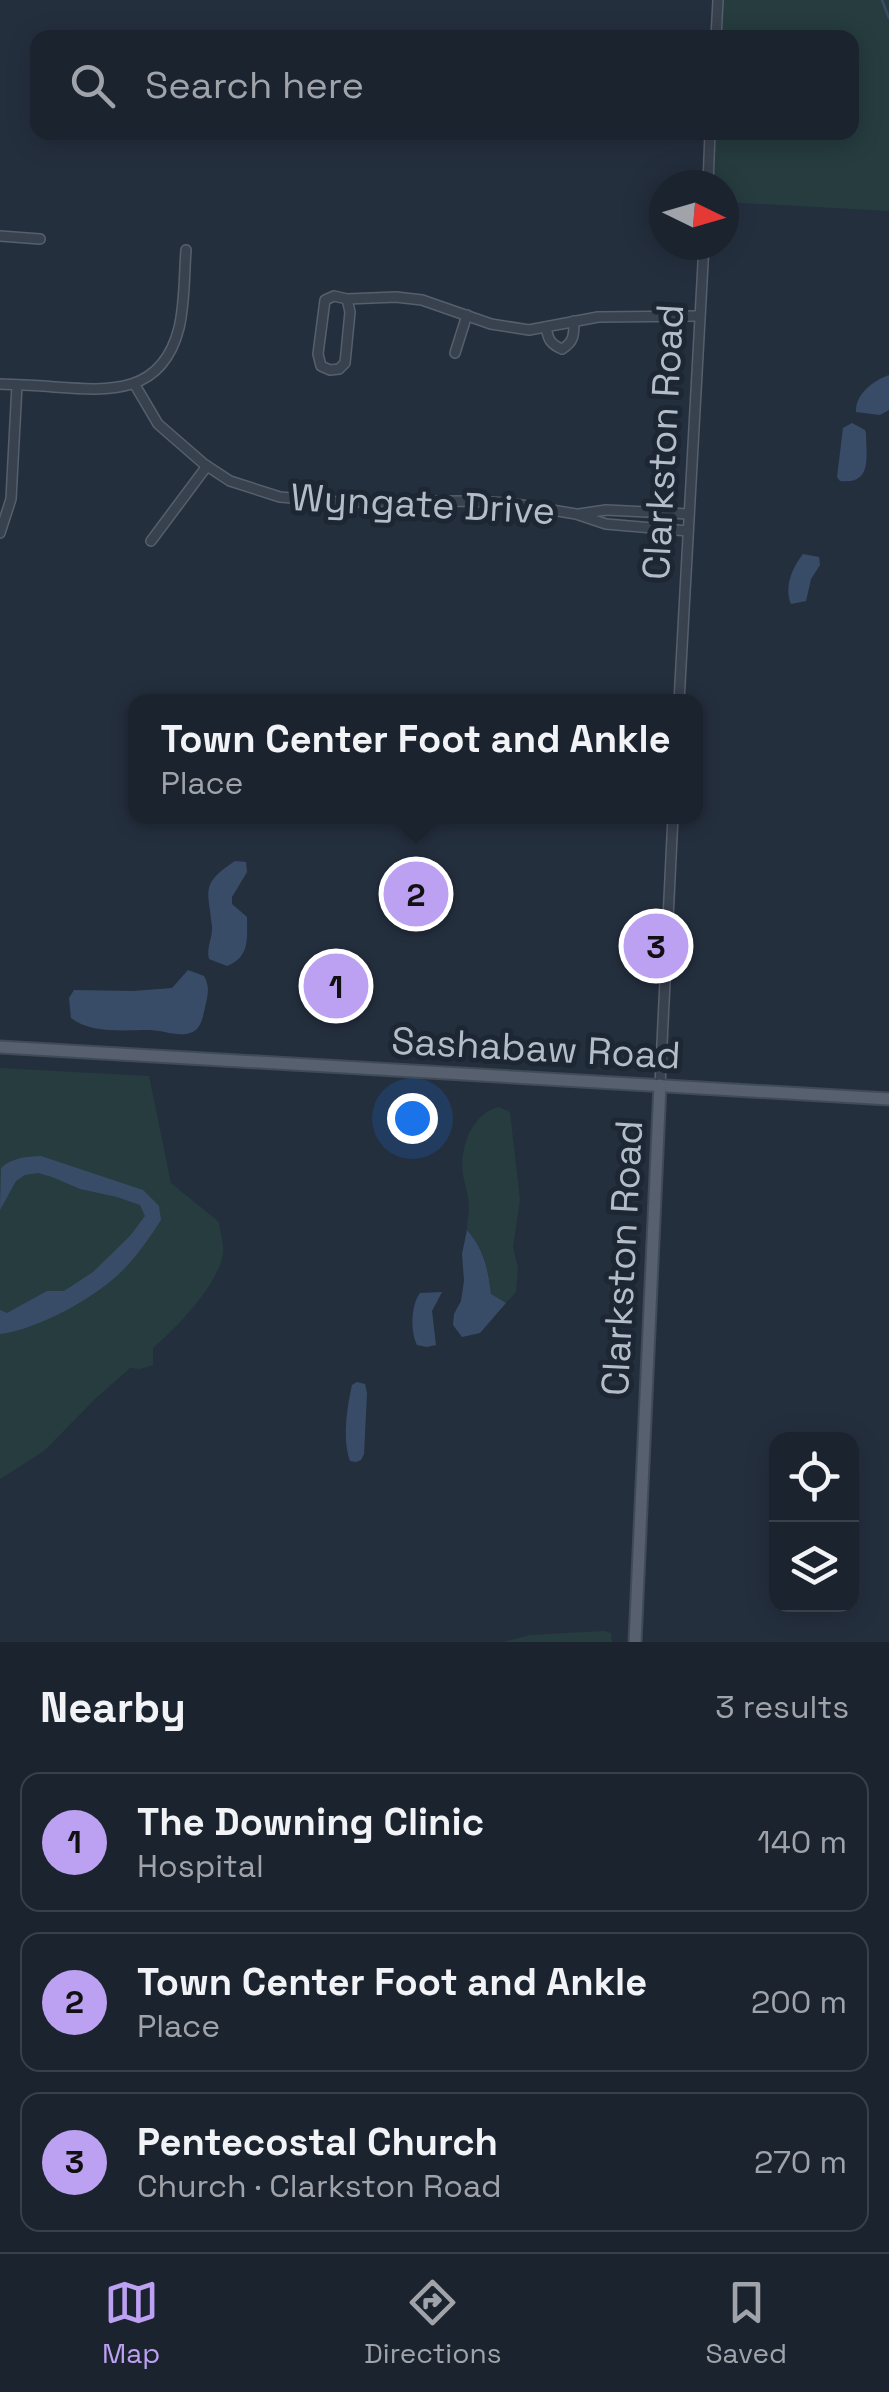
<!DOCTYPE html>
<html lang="en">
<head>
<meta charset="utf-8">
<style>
	body { margin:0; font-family:"Space Grotesk",sans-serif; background:#242b36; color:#f1f3f6 }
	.controls { position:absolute; right:30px; bottom:30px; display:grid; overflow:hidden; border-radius:20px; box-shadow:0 5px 25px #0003 }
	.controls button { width:90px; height:90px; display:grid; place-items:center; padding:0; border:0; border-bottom:2px solid #39404a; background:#1b232e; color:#f1f3f6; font:50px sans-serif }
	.compass { position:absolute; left:649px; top:170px; width:90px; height:90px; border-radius:50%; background:#1b232e; box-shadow:0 5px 25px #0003; rotate:95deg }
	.you { position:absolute; left:412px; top:1118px; width:35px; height:35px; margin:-25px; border:8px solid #fff; border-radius:50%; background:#1a73e8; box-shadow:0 0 0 15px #1a73e833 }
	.badge { display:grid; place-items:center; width:65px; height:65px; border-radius:50%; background:#bca0f2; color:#111; font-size:32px; font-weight:700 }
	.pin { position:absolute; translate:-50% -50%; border:5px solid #fff; box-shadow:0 2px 10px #0006 }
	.popup { position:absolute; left:128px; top:694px; width:575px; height:130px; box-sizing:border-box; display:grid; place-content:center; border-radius:20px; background:#1b232e; filter:drop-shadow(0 2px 8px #0005); font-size:32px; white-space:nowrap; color:#a0a4aa }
	.popup b { font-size:38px; color:#f1f3f6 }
	.popup::after { content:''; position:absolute; left:50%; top:100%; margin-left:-20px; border:20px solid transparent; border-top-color:#1b232e }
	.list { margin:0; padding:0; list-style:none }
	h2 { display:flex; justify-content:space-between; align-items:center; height:130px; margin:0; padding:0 40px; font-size:42px }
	h2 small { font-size:32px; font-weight:400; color:#a0a4aa }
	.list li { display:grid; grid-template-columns:65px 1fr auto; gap:30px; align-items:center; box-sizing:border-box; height:140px; margin:0 20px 20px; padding:0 20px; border:2px solid #39404a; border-radius:20px }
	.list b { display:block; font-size:38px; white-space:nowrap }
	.list p { margin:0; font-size:32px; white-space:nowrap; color:#a0a4aa }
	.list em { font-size:32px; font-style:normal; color:#a0a4aa }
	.icon { flex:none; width:55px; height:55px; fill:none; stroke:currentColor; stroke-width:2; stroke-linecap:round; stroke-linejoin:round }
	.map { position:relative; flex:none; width:889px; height:1642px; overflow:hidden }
	.search { position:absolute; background:#1b232e; box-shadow:0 5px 25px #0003; left:30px; right:30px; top:30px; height:110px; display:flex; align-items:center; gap:25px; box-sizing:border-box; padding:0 35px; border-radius:20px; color:#a0a4aa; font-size:38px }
	.sheet { height:610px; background:#1b232e }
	nav { display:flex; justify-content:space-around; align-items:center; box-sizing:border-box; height:140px; border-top:2px solid #39404a; background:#1b232e; font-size:28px; color:#a0a4aa }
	nav a { display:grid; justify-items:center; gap:5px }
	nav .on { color:#bca0f2 }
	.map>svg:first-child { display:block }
	.green { fill:#263c3f }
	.water { fill:#394c67 }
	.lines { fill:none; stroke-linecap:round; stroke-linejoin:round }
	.stream { stroke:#394c67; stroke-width:2.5 }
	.minor-casing { stroke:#565f6c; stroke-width:12 }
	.major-casing { stroke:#414a57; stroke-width:15 }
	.minor { stroke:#38414e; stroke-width:9 }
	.major { stroke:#56606e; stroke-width:11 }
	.labels { text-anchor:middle; stroke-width:10; stroke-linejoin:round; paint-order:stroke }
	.street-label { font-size:38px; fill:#b4bcc9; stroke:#1d2633 }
</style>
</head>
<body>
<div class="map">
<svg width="889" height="1642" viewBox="0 0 889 1642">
	<rect width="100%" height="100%" fill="#242f3e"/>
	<g class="green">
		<path d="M 716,0 L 889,0 L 889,211 L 724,202 L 724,185 L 706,185 L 709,133 L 852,132 L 852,38 L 714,37 Z"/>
		<path d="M 0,1068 L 149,1076 L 171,1183 L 219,1222 C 220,1231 224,1244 223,1253 C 220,1283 175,1329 153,1348 L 153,1365 L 140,1369 L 130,1368 L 95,1399 L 44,1451 L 0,1479 Z"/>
		<path d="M 499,1107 L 510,1112 L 520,1200 L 513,1247 L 518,1268 L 516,1292 L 506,1303 L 491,1294 C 488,1269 484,1248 467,1230 C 467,1222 469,1213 469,1205 C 468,1191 462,1178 462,1164 C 463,1140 475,1112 499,1107 Z"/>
		<path d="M 604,1631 L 611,1633 L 612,1642 L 503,1642 L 530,1635 Z"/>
	</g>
	<g class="water">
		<path d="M 889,375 L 889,410 L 880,415 L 856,412 C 855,394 873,381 889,375 Z"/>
		<path d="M 852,423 L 865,430 L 866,433 C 866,456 873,485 840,481 L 837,477 L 843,428 Z"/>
		<path d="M 803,554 L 819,557 L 820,565 L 811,579 L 806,601 L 791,604 C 784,587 792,568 803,554 Z"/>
		<path d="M 235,861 L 246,862 L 247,872 L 232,897 L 232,904 L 247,917 C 247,939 250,957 227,966 L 209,959 C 206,947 213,938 212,926 C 209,890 199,885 235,861 Z"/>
		<path d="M 188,970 L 204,976 C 210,986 208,995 205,1007 C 203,1017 201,1030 190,1033 C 177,1037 162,1030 149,1030 C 125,1030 91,1034 71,1018 L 69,998 L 74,990 L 133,991 L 172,988 Z"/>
		<path d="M 41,1156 L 143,1190 L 159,1206 L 161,1220 C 150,1237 137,1256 123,1270 C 97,1297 37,1330 0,1334 L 0,1310 L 7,1313 L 47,1291 L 64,1291 L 93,1272 L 130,1236 L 145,1216 L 140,1205 L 117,1197 L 80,1189 L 52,1177 L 38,1173 L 25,1175 L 16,1181 L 0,1210 L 1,1168 C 13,1157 26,1157 41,1156 Z"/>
		<path d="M 467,1230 C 484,1249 488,1269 491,1294 L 506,1303 L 480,1333 L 462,1337 L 453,1325 L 454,1314 L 461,1301 L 464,1281 L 462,1254 Z"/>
		<path d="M 442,1292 L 432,1311 L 436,1345 L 427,1347 L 417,1345 C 410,1331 411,1305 420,1293 Z"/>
		<path d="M 357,1382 L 365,1384 L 367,1393 L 364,1454 L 361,1460 L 356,1462 L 350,1461 C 342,1440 347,1407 352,1385 Z"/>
	</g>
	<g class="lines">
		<path class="stream" d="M 882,0 L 889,18"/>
		<g class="minor-casing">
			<g id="minor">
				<path d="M 716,38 L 718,0"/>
				<path d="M 708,185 L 710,132"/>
				<path d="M 0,236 L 40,239"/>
				<path d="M 347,299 L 350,312 L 345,363 L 339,369 L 330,370 L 321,366 L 318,354 L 325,300 L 334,296 L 347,299 L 396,297 L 422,300 L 491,324 L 529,330 L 598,317 L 700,316"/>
				<path d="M 546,327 C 548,339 550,344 562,349 C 574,342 574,335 574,321"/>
				<path d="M 455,353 L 467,315"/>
				<path d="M 0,384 C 18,385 36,385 54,387 C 110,391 162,395 179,328 C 185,303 184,276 186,250"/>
				<path d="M 135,385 L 158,424 L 204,464 L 230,481 L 280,497 L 339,502 L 466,501 L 509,503 L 576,514 L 606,524 L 688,531"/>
				<path d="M 579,514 L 606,510 L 689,514"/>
				<path d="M 0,533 L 11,499 L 17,385"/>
				<path d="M 151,541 L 207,466"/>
				<path d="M 679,702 L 704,245"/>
				<path d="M 660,1085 L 673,816"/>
			</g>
		</g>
		<g class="major-casing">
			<g id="major">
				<path d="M 0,1047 L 889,1099"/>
				<path d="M 635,1642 L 660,1085"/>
			</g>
		</g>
		<use href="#minor" class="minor"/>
		<use href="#major" class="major"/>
	</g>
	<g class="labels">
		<g class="street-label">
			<text transform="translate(663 442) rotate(-87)" y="13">Clarkston Road</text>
			<text transform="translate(423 504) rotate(3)" y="13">Wyngate Drive</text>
			<text transform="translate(536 1048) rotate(3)" y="13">Sashabaw Road</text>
			<text transform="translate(622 1258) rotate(-87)" y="13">Clarkston Road</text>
		</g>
	</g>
</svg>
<div class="controls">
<button><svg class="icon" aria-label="locate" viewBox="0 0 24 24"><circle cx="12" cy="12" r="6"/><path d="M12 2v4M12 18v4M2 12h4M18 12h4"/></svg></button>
<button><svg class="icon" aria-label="layers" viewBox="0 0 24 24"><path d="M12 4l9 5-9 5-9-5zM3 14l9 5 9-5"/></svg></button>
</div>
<svg class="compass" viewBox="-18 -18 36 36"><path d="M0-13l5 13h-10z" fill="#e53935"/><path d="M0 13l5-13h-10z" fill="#a0a4aa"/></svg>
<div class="you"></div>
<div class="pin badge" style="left:336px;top:986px">1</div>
<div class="pin badge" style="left:416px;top:894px">2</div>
<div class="popup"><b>Town Center Foot and Ankle</b>Place</div>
<div class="pin badge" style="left:656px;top:946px">3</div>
<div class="search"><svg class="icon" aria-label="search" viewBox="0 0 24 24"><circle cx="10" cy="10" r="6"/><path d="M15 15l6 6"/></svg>Search here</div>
</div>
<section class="sheet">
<h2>Nearby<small>3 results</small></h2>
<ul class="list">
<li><span class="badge">1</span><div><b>The Downing Clinic</b><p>Hospital</p></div><em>140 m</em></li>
<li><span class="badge">2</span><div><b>Town Center Foot and Ankle</b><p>Place</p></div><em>200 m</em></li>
<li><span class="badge">3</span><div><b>Pentecostal Church</b><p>Church · Clarkston Road</p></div><em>270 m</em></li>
</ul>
</section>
<nav>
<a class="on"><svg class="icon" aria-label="map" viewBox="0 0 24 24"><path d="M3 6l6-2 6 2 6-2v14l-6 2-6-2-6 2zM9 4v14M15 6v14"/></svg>Map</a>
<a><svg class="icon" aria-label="directions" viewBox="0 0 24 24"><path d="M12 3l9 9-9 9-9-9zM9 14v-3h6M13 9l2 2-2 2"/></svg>Directions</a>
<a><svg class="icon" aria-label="saved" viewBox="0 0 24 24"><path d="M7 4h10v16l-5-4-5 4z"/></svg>Saved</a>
</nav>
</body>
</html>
